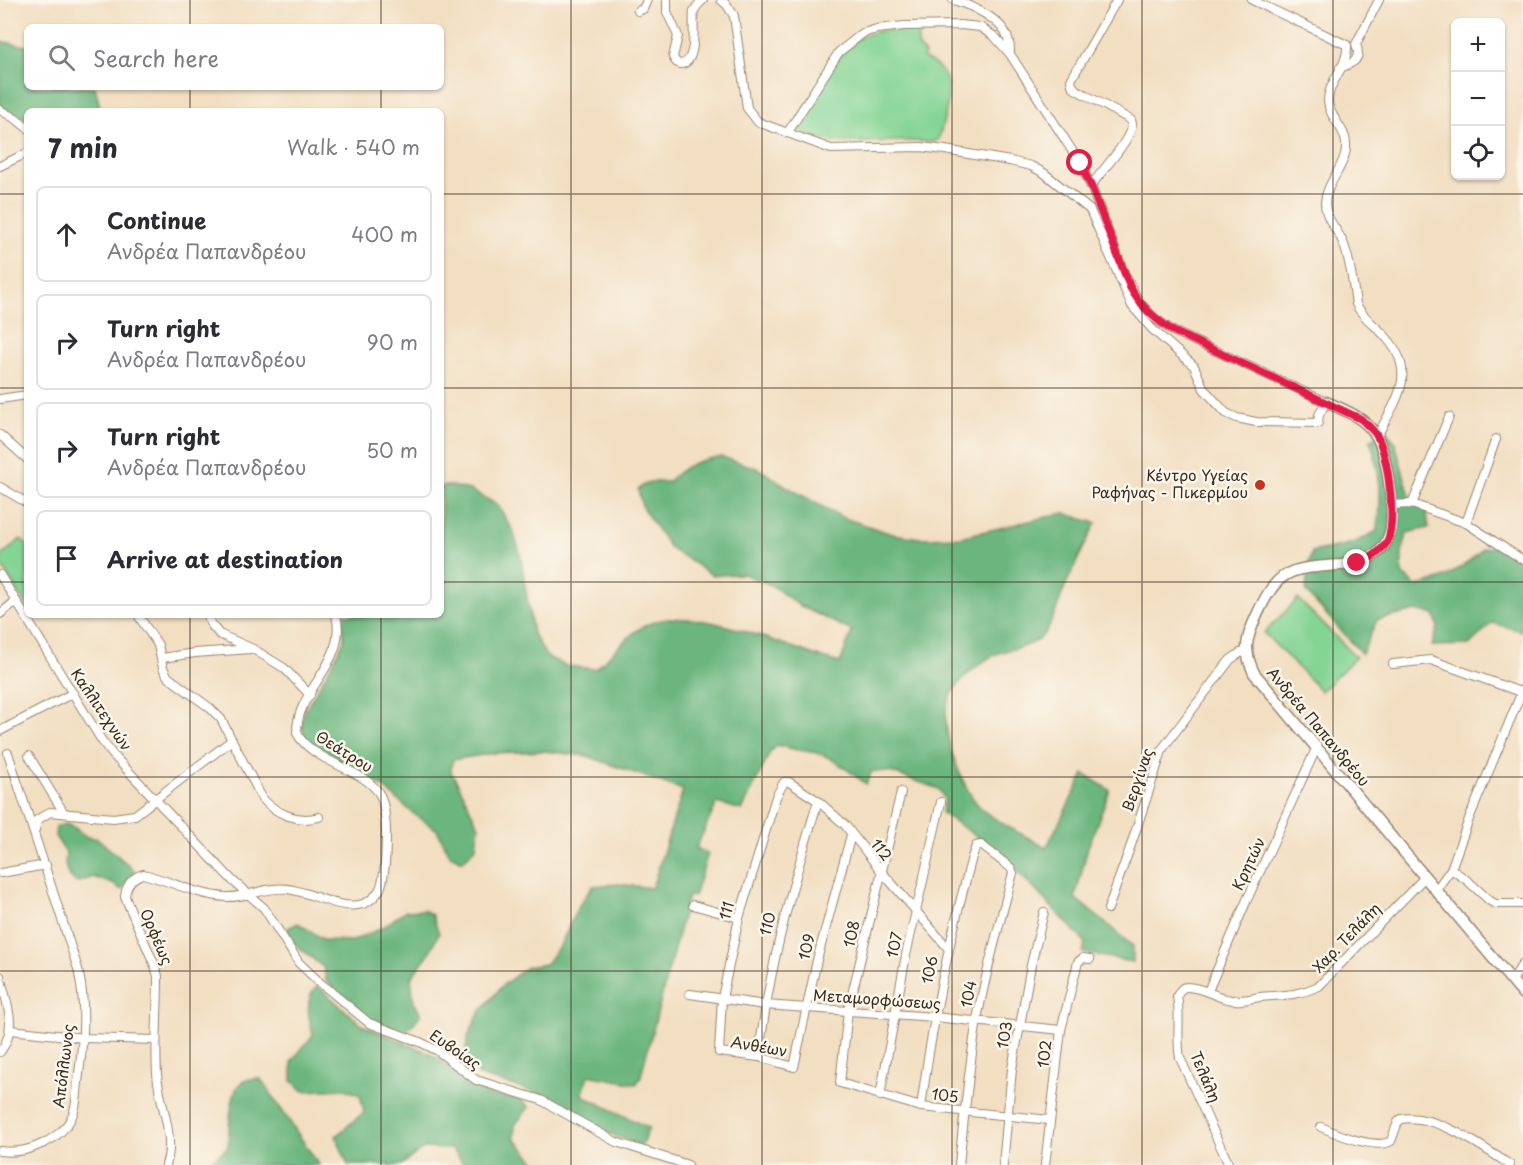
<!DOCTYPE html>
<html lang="en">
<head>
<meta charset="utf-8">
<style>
	body { margin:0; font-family:"Playpen Sans",sans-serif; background:#f7f7f7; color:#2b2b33 }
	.controls { position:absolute; right:18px; top:18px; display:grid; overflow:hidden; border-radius:9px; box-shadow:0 2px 4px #0004 }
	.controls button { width:54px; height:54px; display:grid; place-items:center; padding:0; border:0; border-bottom:2px solid #e1e1e2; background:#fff; color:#2b2b33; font:30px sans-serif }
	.stop { position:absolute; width:18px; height:18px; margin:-14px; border:4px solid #e11d48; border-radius:50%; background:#fff }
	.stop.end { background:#e11d48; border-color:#fff; box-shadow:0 2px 6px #0008 }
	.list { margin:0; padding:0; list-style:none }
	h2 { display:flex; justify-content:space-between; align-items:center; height:78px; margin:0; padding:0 24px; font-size:26px }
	h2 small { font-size:20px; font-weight:400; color:#7c7c81 }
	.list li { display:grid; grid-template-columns:39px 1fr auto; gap:18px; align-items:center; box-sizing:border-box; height:96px; margin:0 12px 12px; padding:0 12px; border:2px solid #e1e1e2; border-radius:9px }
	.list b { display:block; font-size:22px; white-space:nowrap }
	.list p { margin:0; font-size:20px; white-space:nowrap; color:#7c7c81 }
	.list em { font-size:20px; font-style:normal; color:#7c7c81 }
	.icon { flex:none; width:33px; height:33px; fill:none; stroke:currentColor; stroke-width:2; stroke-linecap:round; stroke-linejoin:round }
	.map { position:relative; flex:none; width:1523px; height:1165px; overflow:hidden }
	.search { position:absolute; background:#fff; box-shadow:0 2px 4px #0004; left:24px; top:24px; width:420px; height:66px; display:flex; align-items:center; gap:15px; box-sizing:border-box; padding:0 21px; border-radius:9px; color:#7c7c81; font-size:22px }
	.panel { position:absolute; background:#fff; box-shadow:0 2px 4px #0004; left:24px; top:108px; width:420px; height:510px; border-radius:9px }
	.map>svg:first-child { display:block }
	.green { fill:#84d494; stroke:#607f59; stroke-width:1.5 }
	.forest { fill:#6bb67e; stroke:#53704e; stroke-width:1.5 }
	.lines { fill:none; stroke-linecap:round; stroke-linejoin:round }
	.minor-casing { stroke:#968470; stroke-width:10 }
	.major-casing { stroke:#968470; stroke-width:13 }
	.minor { stroke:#fff; stroke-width:8 }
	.major { stroke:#fff; stroke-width:10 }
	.route { stroke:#e11d48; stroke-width:8 }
	.grid { fill:none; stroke:#3b2a1e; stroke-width:1.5; stroke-opacity:0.55 }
	.poi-dot { fill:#c8321e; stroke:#fbf7ec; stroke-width:2 }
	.labels { text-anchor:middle; stroke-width:5; stroke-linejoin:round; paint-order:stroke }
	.poi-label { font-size:15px; fill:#3b2a1e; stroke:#fbf7ec; text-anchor:end }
	.street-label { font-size:15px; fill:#3b2a1e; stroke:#fbf7ec }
</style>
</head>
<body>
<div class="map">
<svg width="1523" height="1165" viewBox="0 0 1523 1165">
	<rect width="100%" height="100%" fill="#fbf7ec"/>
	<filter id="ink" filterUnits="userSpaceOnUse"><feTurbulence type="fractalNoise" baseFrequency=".0167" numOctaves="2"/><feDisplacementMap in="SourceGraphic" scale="12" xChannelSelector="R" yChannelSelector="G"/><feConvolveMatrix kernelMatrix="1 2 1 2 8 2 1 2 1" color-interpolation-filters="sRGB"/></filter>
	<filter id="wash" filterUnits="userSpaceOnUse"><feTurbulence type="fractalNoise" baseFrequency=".008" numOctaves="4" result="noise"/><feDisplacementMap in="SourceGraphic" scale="24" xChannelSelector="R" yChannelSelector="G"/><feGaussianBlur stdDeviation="1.35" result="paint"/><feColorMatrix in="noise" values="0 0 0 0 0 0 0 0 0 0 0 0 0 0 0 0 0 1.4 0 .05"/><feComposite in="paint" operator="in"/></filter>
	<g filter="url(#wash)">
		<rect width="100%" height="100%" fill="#f2dec1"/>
		<g class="green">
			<path d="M 914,30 L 918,35 L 918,46 L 925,54 L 923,58 C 931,62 938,65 943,73 C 954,90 944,122 938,140 L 933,142 C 920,142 908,140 895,141 C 857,141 829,148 794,128 C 810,102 839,43 868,34 C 882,29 899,30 914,30 Z"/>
			<path d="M 21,539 L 27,545 L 27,608 L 0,562 L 0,557 Z"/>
			<path d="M 1298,599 L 1356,657 L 1321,691 L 1264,633 Z"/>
		</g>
		<g class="forest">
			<path d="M 0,41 L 27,46 L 27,87 L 95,87 L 101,111 L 27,111 L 27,120 L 0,107 Z"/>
			<path d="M 1385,427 L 1395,443 L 1412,504 L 1426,509 L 1429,528 L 1407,533 L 1402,553 L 1402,574 L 1416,586 C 1441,582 1466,567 1483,548 L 1499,546 L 1523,560 L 1523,628 L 1521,631 L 1492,623 L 1469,645 L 1432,646 L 1438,627 L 1434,614 L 1416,611 L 1377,620 L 1362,654 L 1306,592 L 1308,567 L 1312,552 L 1354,543 L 1377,531 C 1383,500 1380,469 1370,440 L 1377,436 Z"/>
			<path d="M 722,457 L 759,469 L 789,488 L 841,517 L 892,534 L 920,538 L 960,537 L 1064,513 L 1096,523 C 1085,545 1074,566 1064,589 C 1059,602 1054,619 1046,631 C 1033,651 1008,646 990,657 C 971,669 947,690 946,713 C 944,739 963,792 983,810 C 998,823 1028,837 1046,848 L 1084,774 L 1110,790 L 1088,847 L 1075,898 L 1133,946 L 1133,962 L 1083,953 L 1085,942 L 1016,870 L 980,839 L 942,813 L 945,800 L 939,789 L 890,772 L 872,771 L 866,784 C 850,772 835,758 816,753 C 803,750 790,750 778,745 L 771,751 L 742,810 L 717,803 L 696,848 L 708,854 L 694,896 L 688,896 L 640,1079 L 636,1084 L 588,1075 L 582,1095 L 649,1128 L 641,1146 L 608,1133 L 544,1095 L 480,1076 L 470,1067 L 465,1055 L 468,1036 L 480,1012 L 503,985 L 527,967 L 546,964 L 561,944 L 578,907 L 593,886 L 619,884 L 652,888 L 683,790 L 587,756 L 544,751 L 494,753 L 452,760 L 451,772 C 463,789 468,808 479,826 L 476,847 L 463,861 L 450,855 L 437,830 L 414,814 L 382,786 L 309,743 C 302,733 301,726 303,714 L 333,662 L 344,640 L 342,615 L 441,615 L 441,486 L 452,486 L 470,490 L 498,505 L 513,531 L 520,553 L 533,634 L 546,656 L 566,666 L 595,669 C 610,657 627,635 644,626 C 690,599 792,651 840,663 L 852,631 L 800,606 L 771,585 L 744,574 L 712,575 L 670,548 L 642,507 L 638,489 L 649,482 L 668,482 C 684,465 699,459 722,457 Z"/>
			<path d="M 65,824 L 75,828 L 87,837 L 98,839 L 135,871 L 122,890 L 113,884 L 93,877 L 77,883 L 68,875 L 65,864 L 66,853 L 55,836 L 56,827 Z"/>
			<path d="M 424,910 L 432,915 L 439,933 L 428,955 L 411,978 L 414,1002 L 421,1014 L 411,1027 L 401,1031 L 372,1021 L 326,981 L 324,968 L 290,940 L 288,928 L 298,923 L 324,940 L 353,941 L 383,927 L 405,911 Z"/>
			<path d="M 318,986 L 362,1025 L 429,1053 L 444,1062 L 472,1087 L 492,1095 L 521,1100 L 529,1107 L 515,1125 L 514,1138 L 539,1165 L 465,1165 L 452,1149 L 424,1148 L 401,1165 L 348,1165 L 336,1136 L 364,1112 L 360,1095 L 345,1089 L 304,1091 L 292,1081 L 292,1061 L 313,1035 C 309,1019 303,998 318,986 Z"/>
			<path d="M 260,1078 L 317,1162 L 319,1165 L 205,1165 L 228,1147 C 229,1132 230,1097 238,1086 C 243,1079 252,1079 260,1078 Z"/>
		</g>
	</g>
	<g filter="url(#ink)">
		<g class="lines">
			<g class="minor-casing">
				<g id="minor">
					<path d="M 667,0 L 667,12 L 678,36 L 673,57 C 675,61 676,63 680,64 C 699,64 692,21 694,11 C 696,7 699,3 703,0"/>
					<path d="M 721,0 L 727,5 L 734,16 L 747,108 L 758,122 L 831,149 L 921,147 L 945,150 L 1010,161 L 1031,166 L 1044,173 L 1090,210 L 1132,306 L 1152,329 L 1194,366 L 1204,389 L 1226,413 L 1237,418 L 1256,422 L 1318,423 L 1319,415 L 1326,402 L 1173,331 L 1153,317 L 1139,302 L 1123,271 L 1091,186 L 1080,163 L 1010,54 L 995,37 L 980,27 L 960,25 L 904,26 L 877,29 L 863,33 L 839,52 L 788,132"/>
					<path d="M 953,0 C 970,5 1003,19 1008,39 C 1010,43 1010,49 1010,53"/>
					<path d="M 1252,0 L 1347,45 C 1349,66 1328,81 1328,101 C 1329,118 1345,127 1346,143 C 1348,165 1326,181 1325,203 C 1325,220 1339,230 1344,245 C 1351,263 1353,285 1356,304 C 1362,317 1374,324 1384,335 C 1419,372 1397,399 1377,436"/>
					<path d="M 638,11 L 643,9 L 647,0"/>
					<path d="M 1340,68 C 1354,63 1362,59 1356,44 L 1379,0"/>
					<path d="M 0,110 L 16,119 L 27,128"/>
					<path d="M 0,166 L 27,153"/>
					<path d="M 1091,186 C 1103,169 1124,148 1131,129 C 1133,124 1132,124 1131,120 L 1075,89 L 1072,85 L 1071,80 L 1117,0"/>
					<path d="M 0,399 L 27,395"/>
					<path d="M 0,435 L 27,459"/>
					<path d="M 0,487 L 27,503"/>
					<path d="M 1412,504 L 1449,417"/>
					<path d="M 1390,505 L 1412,504 L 1466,523 L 1523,560"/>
					<path d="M 1466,523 L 1496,439"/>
					<path d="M 0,575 L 102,741 L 113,755 L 233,881 L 264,908 L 299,963 L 318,981 L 369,1023 L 420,1042 L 438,1051 L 476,1080 L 541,1100 L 616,1142 L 688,1165"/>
					<path d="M 0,614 L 16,601"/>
					<path d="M 138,615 L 158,645 L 163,668 L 168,677 L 210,708 L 221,719 L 262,798 C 276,814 298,823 319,817"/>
					<path d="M 208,615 L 210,623 L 219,634 L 253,649 L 284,668 L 310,695"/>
					<path d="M 162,658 L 195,653 L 251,649"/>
					<path d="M 1393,664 L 1431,660 L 1523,693"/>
					<path d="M 0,731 L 73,693"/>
					<path d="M 29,756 L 64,813"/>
					<path d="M 901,792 L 848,1011 L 840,1083 L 921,1107 L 1050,1120"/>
					<path d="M 35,830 L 37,820 L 50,812 L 113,818 L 135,815 L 232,740"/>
					<path d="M 851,835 L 817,960 L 794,1067 L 759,1057 L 719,1052 L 722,998 L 739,918 L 776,797 L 784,782 L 789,782 L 818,801 L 845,825 L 882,872 L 948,948"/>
					<path d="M 1451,869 L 1468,881 L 1490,901 L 1496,904 L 1523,904"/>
					<path d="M 1,873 L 46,865"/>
					<path d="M 1436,890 L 1451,869 L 1469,819 L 1523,689"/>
					<path d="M 693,905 L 739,918"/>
					<path d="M 1108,909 L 1131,845 L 1163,748 L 1230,660 L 1240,653 L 1246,652"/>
					<path d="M 0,976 C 6,1002 19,1028 0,1052"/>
					<path d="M 1512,981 L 1523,963"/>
					<path d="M 1208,991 L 1246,902 L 1316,749"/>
					<path d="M 690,994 L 765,1005 L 934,1017 L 1061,1030"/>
					<path d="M 11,1030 L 84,1038 L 156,1040"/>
					<path d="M 759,1057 C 768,969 792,886 818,801"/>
					<path d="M 880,1096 L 906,955 L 941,802"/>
					<path d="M 921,1107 C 932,1022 949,940 972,857 L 976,846 L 981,845 L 1011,868 L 1013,873 C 1000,922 986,970 977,1020 C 969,1068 964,1116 959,1165"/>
					<path d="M 1321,1127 C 1337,1134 1376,1150 1391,1141 L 1398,1122 L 1401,1119 C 1435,1113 1483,1147 1510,1165"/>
					<path d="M 0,1151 C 26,1155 63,1140 73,1114 C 77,1104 77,1093 78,1082 C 83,1044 87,1007 78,969 L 8,753"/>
					<path d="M 166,1165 C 176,1135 159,1104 157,1074 C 155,1041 158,1009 158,976 L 155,966 L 125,897 C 126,886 132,877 143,874 C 171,881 196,895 226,897 C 247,898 267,886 288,889 C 312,892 339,911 363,904 C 371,901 376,896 380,889 C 387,871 389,812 380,795 C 366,769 311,762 297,733 C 296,689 348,664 336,615"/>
					<path d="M 1003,1165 L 1012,1069 L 1031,965 L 1044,912"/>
					<path d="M 1045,1165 L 1061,1030 L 1078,962 L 1083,958 L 1090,959"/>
					<path d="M 1229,1165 L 1180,1058 C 1176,1037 1181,1017 1177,996 C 1180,991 1181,987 1187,987 C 1201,987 1214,996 1227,999 C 1238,1002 1249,999 1260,997 C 1283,995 1297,996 1319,986 L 1424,878"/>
				</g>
			</g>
			<g class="major-casing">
				<path id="major" d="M 1326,402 C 1344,410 1364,417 1375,434 C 1387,450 1395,513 1390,532 C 1388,540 1383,549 1376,554 C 1365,562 1354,563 1341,565 C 1289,569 1279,567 1256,617 C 1246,639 1243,650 1254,673 L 1523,994"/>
			</g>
			<use href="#minor" class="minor"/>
			<use href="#major" class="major"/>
		</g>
	</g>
	<g class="lines" filter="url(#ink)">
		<path class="route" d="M 1080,163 L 1091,186 L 1130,287 C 1141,307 1154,318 1173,331 L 1361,419 C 1366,424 1373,429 1377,436 C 1388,456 1397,522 1387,542 C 1380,553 1369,560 1357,563"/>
	</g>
	<path class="grid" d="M 190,0 L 190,27M 381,0 L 381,27M 571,0 L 571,1165M 762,0 L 762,1165M 952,0 L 952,1165M 1142,0 L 1142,1165M 1333,0 L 1333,1165M 190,87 L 190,111M 381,87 L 381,111M 0,194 L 27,194M 441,194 L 1523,194M 0,388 L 27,388M 441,388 L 1523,388M 0,582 L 27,582M 441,582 L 1523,582M 190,615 L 190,1165M 381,615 L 381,1165M 0,777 L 1523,777M 0,971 L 1523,971"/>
	<circle class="poi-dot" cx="1260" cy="485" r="6"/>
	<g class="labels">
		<g class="poi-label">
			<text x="1248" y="481">Κέντρο Υγείας<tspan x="1248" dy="17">Ραφήνας - Πικερμίου</tspan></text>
		</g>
		<g class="street-label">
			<text transform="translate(101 710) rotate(56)" y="5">Καλλιτεχνών</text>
			<text transform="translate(1318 727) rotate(50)" y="5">Ανδρέα Παπανδρέου</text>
			<text transform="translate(344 752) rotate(32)" y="5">Θεάτρου</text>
			<text transform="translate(1138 780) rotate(-71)" y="5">Βεργίνας</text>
			<text transform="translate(881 850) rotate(51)" y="5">112</text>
			<text transform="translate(1249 864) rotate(-65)" y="5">Κρητών</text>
			<text transform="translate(727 911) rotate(-75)" y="5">111</text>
			<text transform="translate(768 924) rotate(-76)" y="5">110</text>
			<text transform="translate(852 934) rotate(-78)" y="5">108</text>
			<text transform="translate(156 937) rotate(67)" y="5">Ορφέως</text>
			<text transform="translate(1347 938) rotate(-46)" y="5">Χαρ. Τελάλη</text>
			<text transform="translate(895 945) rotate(-77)" y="5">107</text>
			<text transform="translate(807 947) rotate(-77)" y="5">109</text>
			<text transform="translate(930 970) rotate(-78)" y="5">106</text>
			<text transform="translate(969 994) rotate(-79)" y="5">104</text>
			<text transform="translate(877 1000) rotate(4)" y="5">Μεταμορφώσεως</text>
			<text transform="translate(1005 1035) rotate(-80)" y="5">103</text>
			<text transform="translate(759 1047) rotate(10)" y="5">Ανθέων</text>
			<text transform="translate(455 1050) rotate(34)" y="5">Ευβοίας</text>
			<text transform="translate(1045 1054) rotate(-83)" y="5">102</text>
			<text transform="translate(64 1066) rotate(-83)" y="5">Απόλλωνος</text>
			<text transform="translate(1205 1077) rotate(67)" y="5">Τελάλη</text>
			<text transform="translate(945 1096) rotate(7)" y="5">105</text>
		</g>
	</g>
</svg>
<div class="controls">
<button>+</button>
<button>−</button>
<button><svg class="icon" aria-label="locate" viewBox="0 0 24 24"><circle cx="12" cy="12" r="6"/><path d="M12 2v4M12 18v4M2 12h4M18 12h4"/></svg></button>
</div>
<div class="stop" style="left:1080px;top:163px"></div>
<div class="stop end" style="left:1357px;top:563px"></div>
<div class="search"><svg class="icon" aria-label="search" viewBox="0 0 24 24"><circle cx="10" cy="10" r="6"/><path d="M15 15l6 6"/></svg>Search here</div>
<section class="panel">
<h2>7 min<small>Walk · 540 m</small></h2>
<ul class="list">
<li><svg class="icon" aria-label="ahead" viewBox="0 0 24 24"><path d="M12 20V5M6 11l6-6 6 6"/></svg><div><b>Continue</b><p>Ανδρέα Παπανδρέου</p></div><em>400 m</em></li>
<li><svg class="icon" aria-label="right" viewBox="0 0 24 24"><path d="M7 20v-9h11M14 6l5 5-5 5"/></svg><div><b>Turn right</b><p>Ανδρέα Παπανδρέου</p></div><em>90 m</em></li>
<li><svg class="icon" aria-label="right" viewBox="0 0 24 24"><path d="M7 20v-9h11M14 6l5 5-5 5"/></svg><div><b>Turn right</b><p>Ανδρέα Παπανδρέου</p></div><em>50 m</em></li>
<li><svg class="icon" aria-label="arrive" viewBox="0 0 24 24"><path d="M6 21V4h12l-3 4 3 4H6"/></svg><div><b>Arrive at destination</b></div></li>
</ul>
</section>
</div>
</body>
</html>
